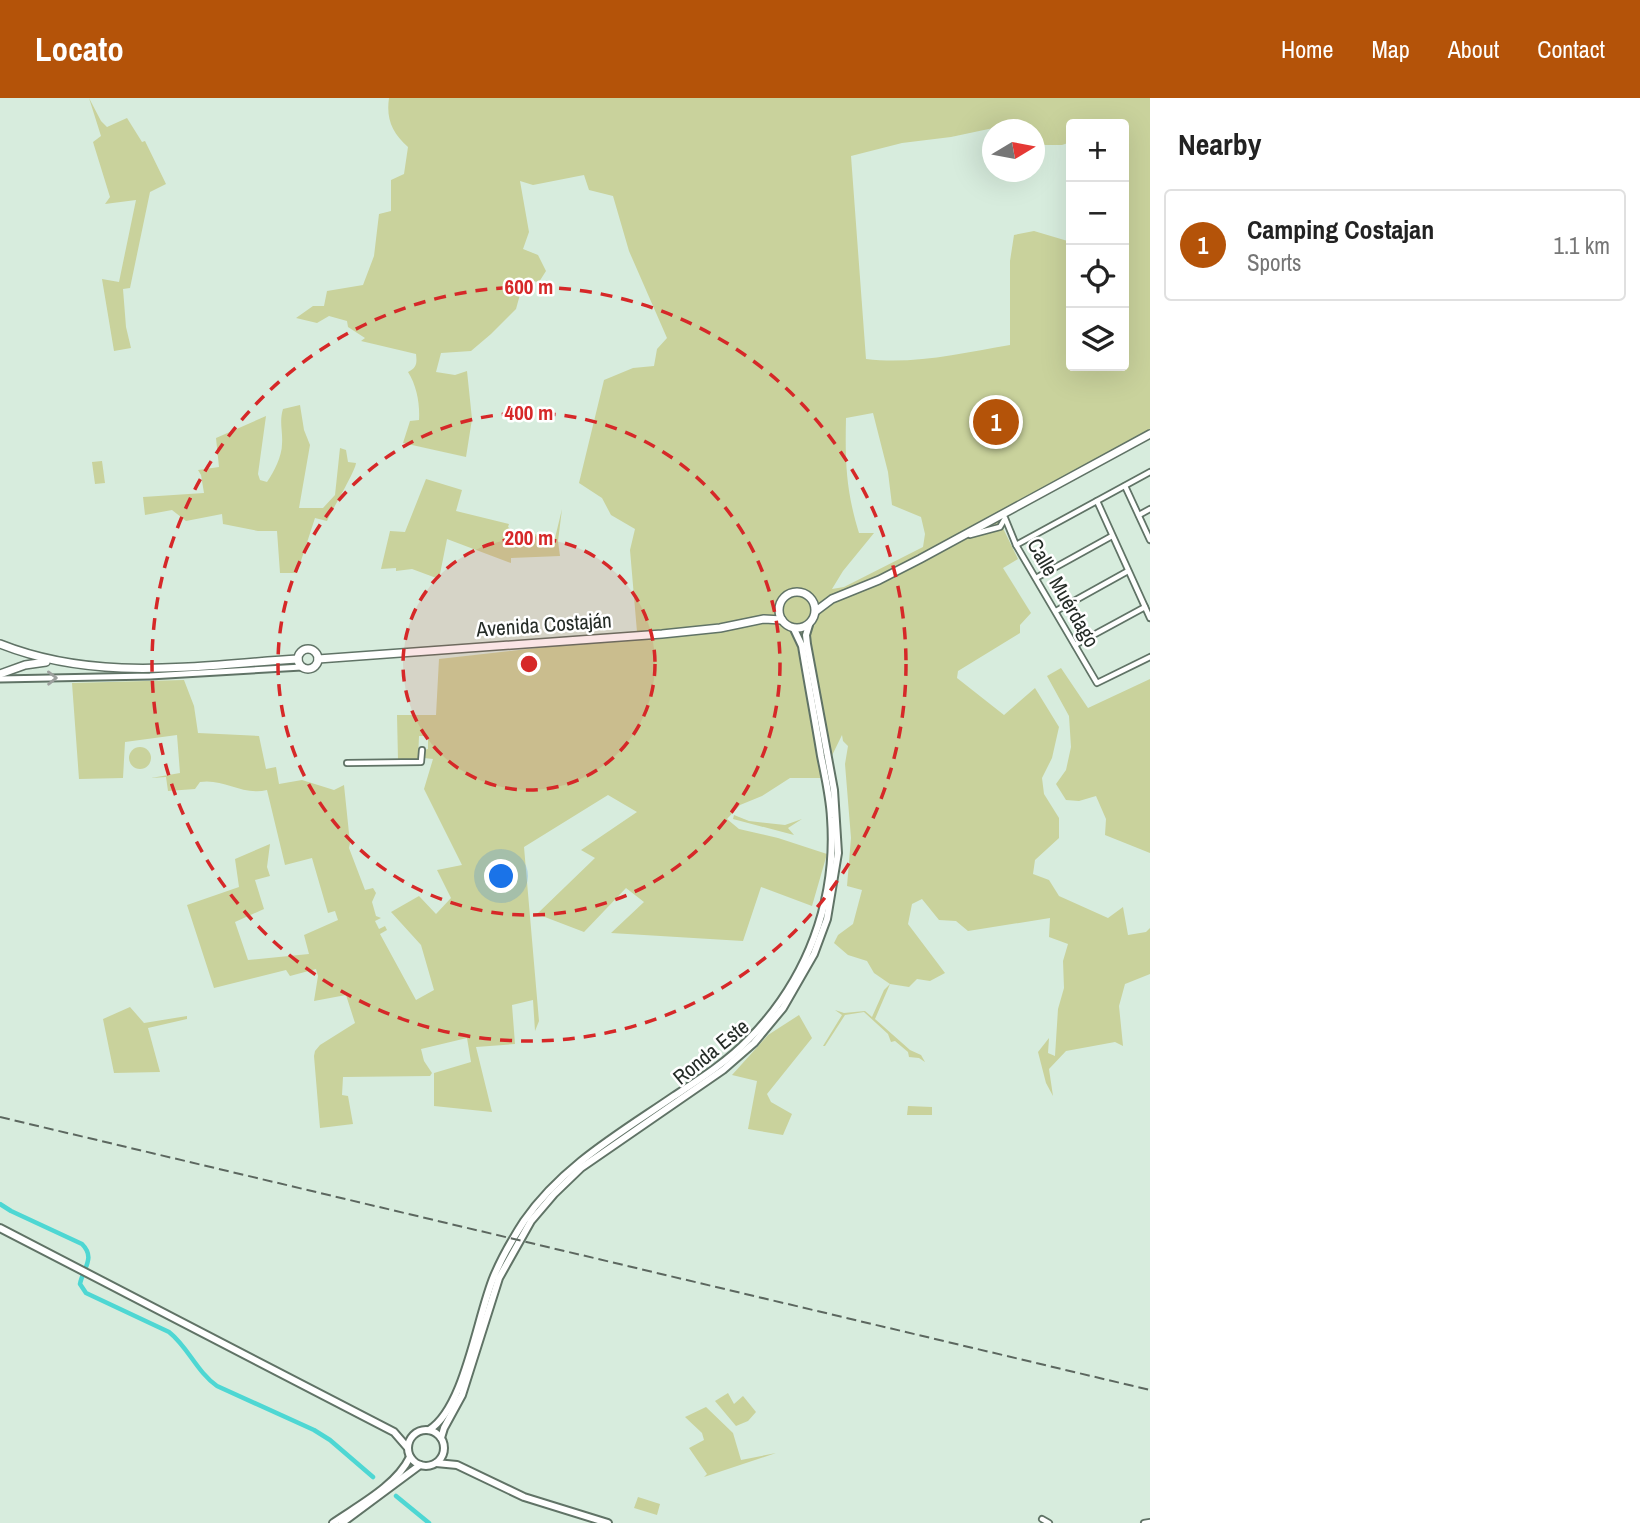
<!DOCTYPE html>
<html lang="en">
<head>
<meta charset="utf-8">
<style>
	body { margin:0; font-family:"Archivo Narrow",sans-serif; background:#f6f6f6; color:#222 }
	.controls { position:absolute; right:21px; top:21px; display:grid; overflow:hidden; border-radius:7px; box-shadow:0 7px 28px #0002 }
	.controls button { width:63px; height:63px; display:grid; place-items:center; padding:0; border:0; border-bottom:2px solid #e0e0e0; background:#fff; color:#222; font:35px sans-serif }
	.compass { position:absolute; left:982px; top:21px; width:63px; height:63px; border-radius:50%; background:#fff; box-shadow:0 7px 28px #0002; rotate:80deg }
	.you { position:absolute; left:502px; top:779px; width:24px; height:24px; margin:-18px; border:5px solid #fff; border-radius:50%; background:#1a73e8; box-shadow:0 0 0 10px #1a73e833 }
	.badge { display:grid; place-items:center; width:46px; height:46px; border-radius:50%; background:#b45309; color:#fff; font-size:23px; font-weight:700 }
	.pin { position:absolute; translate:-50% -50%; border:4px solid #fff; box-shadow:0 2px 7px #0006 }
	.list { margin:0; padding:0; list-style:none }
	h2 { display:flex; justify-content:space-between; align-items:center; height:91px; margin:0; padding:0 28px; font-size:30px }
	h2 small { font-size:23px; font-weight:400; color:#767676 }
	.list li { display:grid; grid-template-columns:46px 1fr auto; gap:21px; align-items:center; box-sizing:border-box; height:112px; margin:0 14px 14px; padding:0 14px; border:2px solid #e0e0e0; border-radius:7px }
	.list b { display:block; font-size:26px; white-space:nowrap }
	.list p { margin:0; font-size:23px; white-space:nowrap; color:#767676 }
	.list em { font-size:23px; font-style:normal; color:#767676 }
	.icon { flex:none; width:38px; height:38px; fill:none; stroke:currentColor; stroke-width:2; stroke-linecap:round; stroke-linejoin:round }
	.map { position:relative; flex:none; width:1150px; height:1425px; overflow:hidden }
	header { display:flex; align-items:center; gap:42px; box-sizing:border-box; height:98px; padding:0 35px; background:#b45309; color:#fff }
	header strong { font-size:33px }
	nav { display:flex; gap:38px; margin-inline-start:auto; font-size:24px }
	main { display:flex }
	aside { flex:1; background:#fff }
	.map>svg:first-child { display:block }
	.green { fill:#c9d29c; fill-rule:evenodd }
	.water { fill:#4ed7d3; stroke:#42a49f; stroke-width:2 }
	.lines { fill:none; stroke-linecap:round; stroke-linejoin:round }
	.canal { stroke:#4ed7d3; stroke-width:4.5 }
	.minor-casing { stroke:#607366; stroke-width:8 }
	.tertiary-casing { stroke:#607366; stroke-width:9 }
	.secondary-casing { stroke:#607366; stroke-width:10 }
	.trunk-casing { stroke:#607366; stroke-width:10 }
	.minor { stroke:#fff; stroke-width:4.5 }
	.tertiary { stroke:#fff; stroke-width:5 }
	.secondary { stroke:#fff; stroke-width:6 }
	.trunk { stroke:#fff; stroke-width:7 }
	.rail { stroke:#5c675f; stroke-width:2; stroke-dasharray:10 5; stroke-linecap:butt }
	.oneway { stroke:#9da09e }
	.ring { fill:none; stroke:#d62828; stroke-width:3.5; stroke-dasharray:12 9 }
	.labels { text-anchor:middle; stroke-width:5; stroke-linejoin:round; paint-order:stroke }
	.street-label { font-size:21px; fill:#252c27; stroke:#fff }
	.centre { fill:#d62828; stroke:#fff; stroke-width:3.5 }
	.ring-label { font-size:21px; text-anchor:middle; font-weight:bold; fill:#d62828; stroke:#fff; stroke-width:5; stroke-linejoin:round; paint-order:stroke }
</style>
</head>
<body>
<header>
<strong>Locato</strong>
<nav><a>Home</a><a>Map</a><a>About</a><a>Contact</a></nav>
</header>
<main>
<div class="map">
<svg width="1150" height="1425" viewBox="0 0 1150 1425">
	<rect width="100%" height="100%" fill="#d7ecdd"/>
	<g class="green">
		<path d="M 89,0 L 101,23 L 107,29 L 127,20 L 142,44 L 145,43 L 166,86 L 150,94 L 130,190 L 123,191 L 126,229 L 131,250 L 114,253 L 102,181 L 119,184 L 136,102 L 105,106 L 110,99 L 93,44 L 101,38 Z"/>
		<path d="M 389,0 L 1150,0 L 1150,336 L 994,419 L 999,422 L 1018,461 L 1003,470 L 1031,515 L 1020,527 L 1020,535 L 958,573 L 957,580 L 1004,617 L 1035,590 L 1059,629 L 1052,660 L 1042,680 L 1044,696 L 1059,720 L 1059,740 L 1035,762 L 1033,776 L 1049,782 L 1059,798 L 1108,820 L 1123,809 L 1128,837 L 1146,834 L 1150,830 L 1150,876 L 1125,886 L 1119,908 L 1123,948 L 1115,944 L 1066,953 L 1049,971 L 1053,998 L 1046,985 L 1038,954 L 1049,940 L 1048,955 L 1055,958 L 1058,911 L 1064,890 L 1063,863 L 1068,846 L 1049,839 L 1050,820 L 968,833 L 956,823 L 939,822 L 922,801 L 912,806 L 908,826 L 945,875 L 930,883 L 917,881 L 909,889 L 890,886 L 875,921 L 910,952 L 921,957 L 925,964 L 919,960 L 909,959 L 908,954 L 895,943 L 891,944 L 888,936 L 864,914 L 845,917 L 825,948 L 823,948 L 842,917 L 835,912 L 844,915 L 865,913 L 872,919 L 884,892 L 890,886 L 874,875 L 867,863 L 848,857 L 834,845 L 838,837 L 853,826 L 862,792 L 847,788 L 851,740 L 845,666 L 848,648 L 843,643 L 842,637 L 821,680 L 790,680 L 762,698 L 740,707 L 727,721 L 739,731 L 778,740 L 827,756 L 812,808 L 761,789 L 743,843 L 611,835 L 644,804 L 626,790 L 584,834 L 537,816 L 595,760 L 581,752 L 637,714 L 608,697 L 524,749 L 539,923 L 535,933 L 533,902 L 512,907 L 515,946 L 476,949 L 492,1014 L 434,1008 L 434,975 L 471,964 L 467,940 L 421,951 L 424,963 L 432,975 L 430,978 L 343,979 L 342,997 L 348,998 L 353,1026 L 320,1030 L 314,958 L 315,953 L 320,947 L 355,925 L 346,897 L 314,903 L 318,878 L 316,871 L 290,878 L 286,872 L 214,890 L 187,807 L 239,789 L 235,761 L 270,746 L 267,769 L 270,778 L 255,782 L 264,811 L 235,824 L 248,862 L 309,856 L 304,837 L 338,822 L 335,813 L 328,815 L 312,760 L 285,767 L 267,692 C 243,698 223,680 200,684 L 195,691 L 168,693 L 166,679 L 151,680 L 180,675 L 177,637 L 125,644 L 123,680 L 79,681 L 72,585 L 184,582 L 194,608 L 198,635 L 259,638 L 266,671 L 276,669 L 279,686 L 302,682 L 334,692 L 344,687 L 350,745 L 349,750 L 365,792 L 373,790 L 376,795 L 372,804 L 376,818 L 381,820 L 375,823 L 379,831 L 385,828 L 387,832 L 380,836 L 416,902 L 434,892 L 421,847 L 391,814 L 419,798 L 436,816 L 451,800 L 437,772 L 462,767 L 424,691 L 433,661 L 424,660 L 424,652 L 428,651 L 428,638 L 419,638 L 418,662 L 398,662 L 397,617 L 436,617 L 439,561 L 706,531 L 678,530 L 637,534 L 630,452 L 635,431 L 611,417 L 602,400 L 579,385 L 604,282 L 633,270 L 654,268 L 657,251 L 667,240 L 629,153 L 613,98 L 589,92 L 584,77 L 533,87 L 520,83 L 529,134 L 523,151 L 538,157 L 546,173 L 539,184 L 524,182 L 516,211 L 491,236 L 471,253 L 441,255 L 436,274 L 455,277 L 467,273 L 472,321 L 466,359 L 403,345 L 410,323 L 419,322 C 420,307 417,288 408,274 C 417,270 417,265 416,256 L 361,243 L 365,240 L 348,229 L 347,223 L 329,218 L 317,225 L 296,220 L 313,208 L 324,208 L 327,193 L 363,187 L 374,158 L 379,116 L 391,113 L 391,82 L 404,76 L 408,49 C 392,35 386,21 389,0 ZM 1071,26 L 1124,26 L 1124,268 L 1071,268 L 1071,144 L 1034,133 L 1014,137 L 1010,163 L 1010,247 C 962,255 914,267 866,261 L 851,58 L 902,45 L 951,39 L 998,29 L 1034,32 L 1035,40 L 1040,47 L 1062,47 L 1071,44 ZM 873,315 L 888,374 L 892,407 L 921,419 L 925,436 L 923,449 L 844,489 L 832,491 L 843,473 L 874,435 L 859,435 C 846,393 845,364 846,320 Z"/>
		<path d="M 300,307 L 304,332 L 310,347 L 299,410 L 323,410 L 335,397 L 340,350 L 346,352 L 348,364 L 356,365 C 355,374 333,410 327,423 L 315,420 L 297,475 L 280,475 L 277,433 L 258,433 L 223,426 L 222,416 L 186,423 L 172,412 L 145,417 L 143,399 L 204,395 L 201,377 L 198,372 L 219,369 L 216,340 L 266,318 L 258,376 L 260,382 L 267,384 C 274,374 282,358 282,346 C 283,333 279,324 283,311 Z"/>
		<path d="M 102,363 L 105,385 L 95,386 L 92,364 Z"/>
		<path d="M 426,381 L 462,392 L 456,413 L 509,426 L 508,429 L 512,432 L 555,440 L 562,411 L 558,443 L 560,458 L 511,460 L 511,465 L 447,441 L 439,481 L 412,471 L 396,473 L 396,470 L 381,471 L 390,433 L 405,434 Z"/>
		<path d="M 1061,570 L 1088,610 L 1150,581 L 1150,755 L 1105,737 L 1106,721 L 1096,698 L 1079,703 L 1066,702 L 1056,686 L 1066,672 L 1071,649 L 1069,618 L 1047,578 Z"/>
		<circle cx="140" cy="660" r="11"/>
		<path d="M 734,717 L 749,723 L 785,727 L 802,721 L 788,730 L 794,737 L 733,721 Z"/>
		<path d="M 130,909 L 144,925 L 187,918 L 187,921 L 148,930 L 160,974 L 114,975 L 103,921 Z"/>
		<path d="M 799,917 L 812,940 L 767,996 L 771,1004 L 792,1016 L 783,1037 L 748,1031 L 757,983 L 732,977 L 768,937 Z"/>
		<path d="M 908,1008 L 932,1009 L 932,1017 L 907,1017 Z"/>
		<path d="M 728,1295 L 734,1306 L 743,1298 L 756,1314 L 748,1323 L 736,1328 L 715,1303 Z"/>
		<path d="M 706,1309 L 733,1335 L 741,1362 L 776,1355 L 704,1379 L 707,1376 L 689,1350 L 704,1342 L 702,1335 L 685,1319 Z"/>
		<path d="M 638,1399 L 660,1406 L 657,1417 L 634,1410 Z"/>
	</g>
	<path class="water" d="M 1014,311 L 1017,320 L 990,329 L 987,319 L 995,315 Z"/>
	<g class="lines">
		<g class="canal">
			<path d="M 0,1106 L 11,1113 L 82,1146 C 96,1160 83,1170 80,1186 L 86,1195 L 169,1234 C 188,1249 197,1274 217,1288 L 314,1332 L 330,1342 L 373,1379"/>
			<path d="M 396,1398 L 429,1425"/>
		</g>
		<g class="minor-casing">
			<g id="minor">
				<path d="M 1125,388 L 1150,442"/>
				<path d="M 1097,403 L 1150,520"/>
				<path d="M 1139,417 L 1150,411"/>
				<path d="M 1005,420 L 1016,447 L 1097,585 L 1150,559"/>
				<path d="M 970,437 L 1000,429 L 1004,422"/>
				<path d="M 1016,447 L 1150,374"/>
				<path d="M 1036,480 L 1112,438"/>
				<path d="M 1056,513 L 1128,473"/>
				<path d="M 1075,547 L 1145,509"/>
				<path d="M 347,665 L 421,664 L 422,652"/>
				<path d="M 1042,1421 L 1049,1425"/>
				<path d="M 1144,1425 L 1150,1424"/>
			</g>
		</g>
		<g class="tertiary-casing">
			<path id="tertiary" d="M 0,581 L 150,578 L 302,569"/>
		</g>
		<g class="secondary-casing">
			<g id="secondary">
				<path d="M 0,1130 L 394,1334 L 407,1349"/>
				<circle cx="426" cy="1350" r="18"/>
				<path d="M 429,1332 C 465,1310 477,1218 494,1178 C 502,1159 513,1140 524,1123 C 562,1068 620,1035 674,998 C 700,981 727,964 749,941 C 807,882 837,803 831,720 C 830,699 825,678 821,658 C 815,621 808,585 802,548 L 794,531"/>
				<path d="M 441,1340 L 444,1330 L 462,1297 L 499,1180 L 531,1123 L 554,1096 L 581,1070 L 723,972 L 754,945 L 783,910 L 814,856 L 827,821 L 838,755 L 834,692 L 807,546 L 806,537 L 809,527"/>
				<path d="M 436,1365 L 457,1367 L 524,1399 L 608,1425"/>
				<path d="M 333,1425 C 359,1407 396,1388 410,1359"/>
				<path d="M 342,1425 L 420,1367"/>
			</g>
		</g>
		<g class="trunk-casing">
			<g id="trunk">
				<circle cx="797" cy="512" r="18"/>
				<path d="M 816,513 L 832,501 L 879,482 L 920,461 L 1150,336"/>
				<path d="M 0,546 C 98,585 197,567 298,561"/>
				<circle cx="308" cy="561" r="10"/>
				<path d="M 318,561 L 662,536 L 720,530 L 764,521 L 782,522"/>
				<path d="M 0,576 L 25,567 L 46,564"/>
			</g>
		</g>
		<use href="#minor" class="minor"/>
		<use href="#tertiary" class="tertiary"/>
		<use href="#secondary" class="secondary"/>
		<use href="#trunk" class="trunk"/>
		<path class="rail" d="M 0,1019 L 1150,1292"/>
	</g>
	<defs><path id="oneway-chevron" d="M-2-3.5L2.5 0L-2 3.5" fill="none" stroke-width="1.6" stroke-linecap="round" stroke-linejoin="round" transform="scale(1.75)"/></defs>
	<use class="oneway" href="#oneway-chevron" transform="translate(52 580) rotate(-1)"/>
	<circle cx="529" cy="566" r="126" fill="#d62828" fill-opacity=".12"/>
	<g class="ring">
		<circle cx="529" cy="566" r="126"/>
		<circle cx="529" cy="566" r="251"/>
		<circle cx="529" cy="566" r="377"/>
	</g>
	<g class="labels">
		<g class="street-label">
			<text transform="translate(1063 495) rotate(60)" y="7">Calle Muérdago</text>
			<text transform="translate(544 527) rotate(-4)" y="7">Avenida Costaján</text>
			<text transform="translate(711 954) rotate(-39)" y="7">Ronda Este</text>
		</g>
	</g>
	<circle cx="529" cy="566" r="10" class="centre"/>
	<g class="ring-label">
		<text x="529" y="196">600 m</text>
		<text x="529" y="322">400 m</text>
		<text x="529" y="447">200 m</text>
	</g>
</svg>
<div class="controls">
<button>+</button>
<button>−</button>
<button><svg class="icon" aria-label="locate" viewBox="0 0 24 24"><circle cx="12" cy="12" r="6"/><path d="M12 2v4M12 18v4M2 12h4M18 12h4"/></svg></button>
<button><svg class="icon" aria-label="layers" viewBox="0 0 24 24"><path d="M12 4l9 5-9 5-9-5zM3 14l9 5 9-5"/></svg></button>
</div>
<svg class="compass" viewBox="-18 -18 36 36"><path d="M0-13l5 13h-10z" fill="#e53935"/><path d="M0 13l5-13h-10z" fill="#767676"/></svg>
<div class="you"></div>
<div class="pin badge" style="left:996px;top:324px">1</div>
</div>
<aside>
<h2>Nearby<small></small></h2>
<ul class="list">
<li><span class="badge">1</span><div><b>Camping Costajan</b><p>Sports</p></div><em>1.1 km</em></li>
</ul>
</aside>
</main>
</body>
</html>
